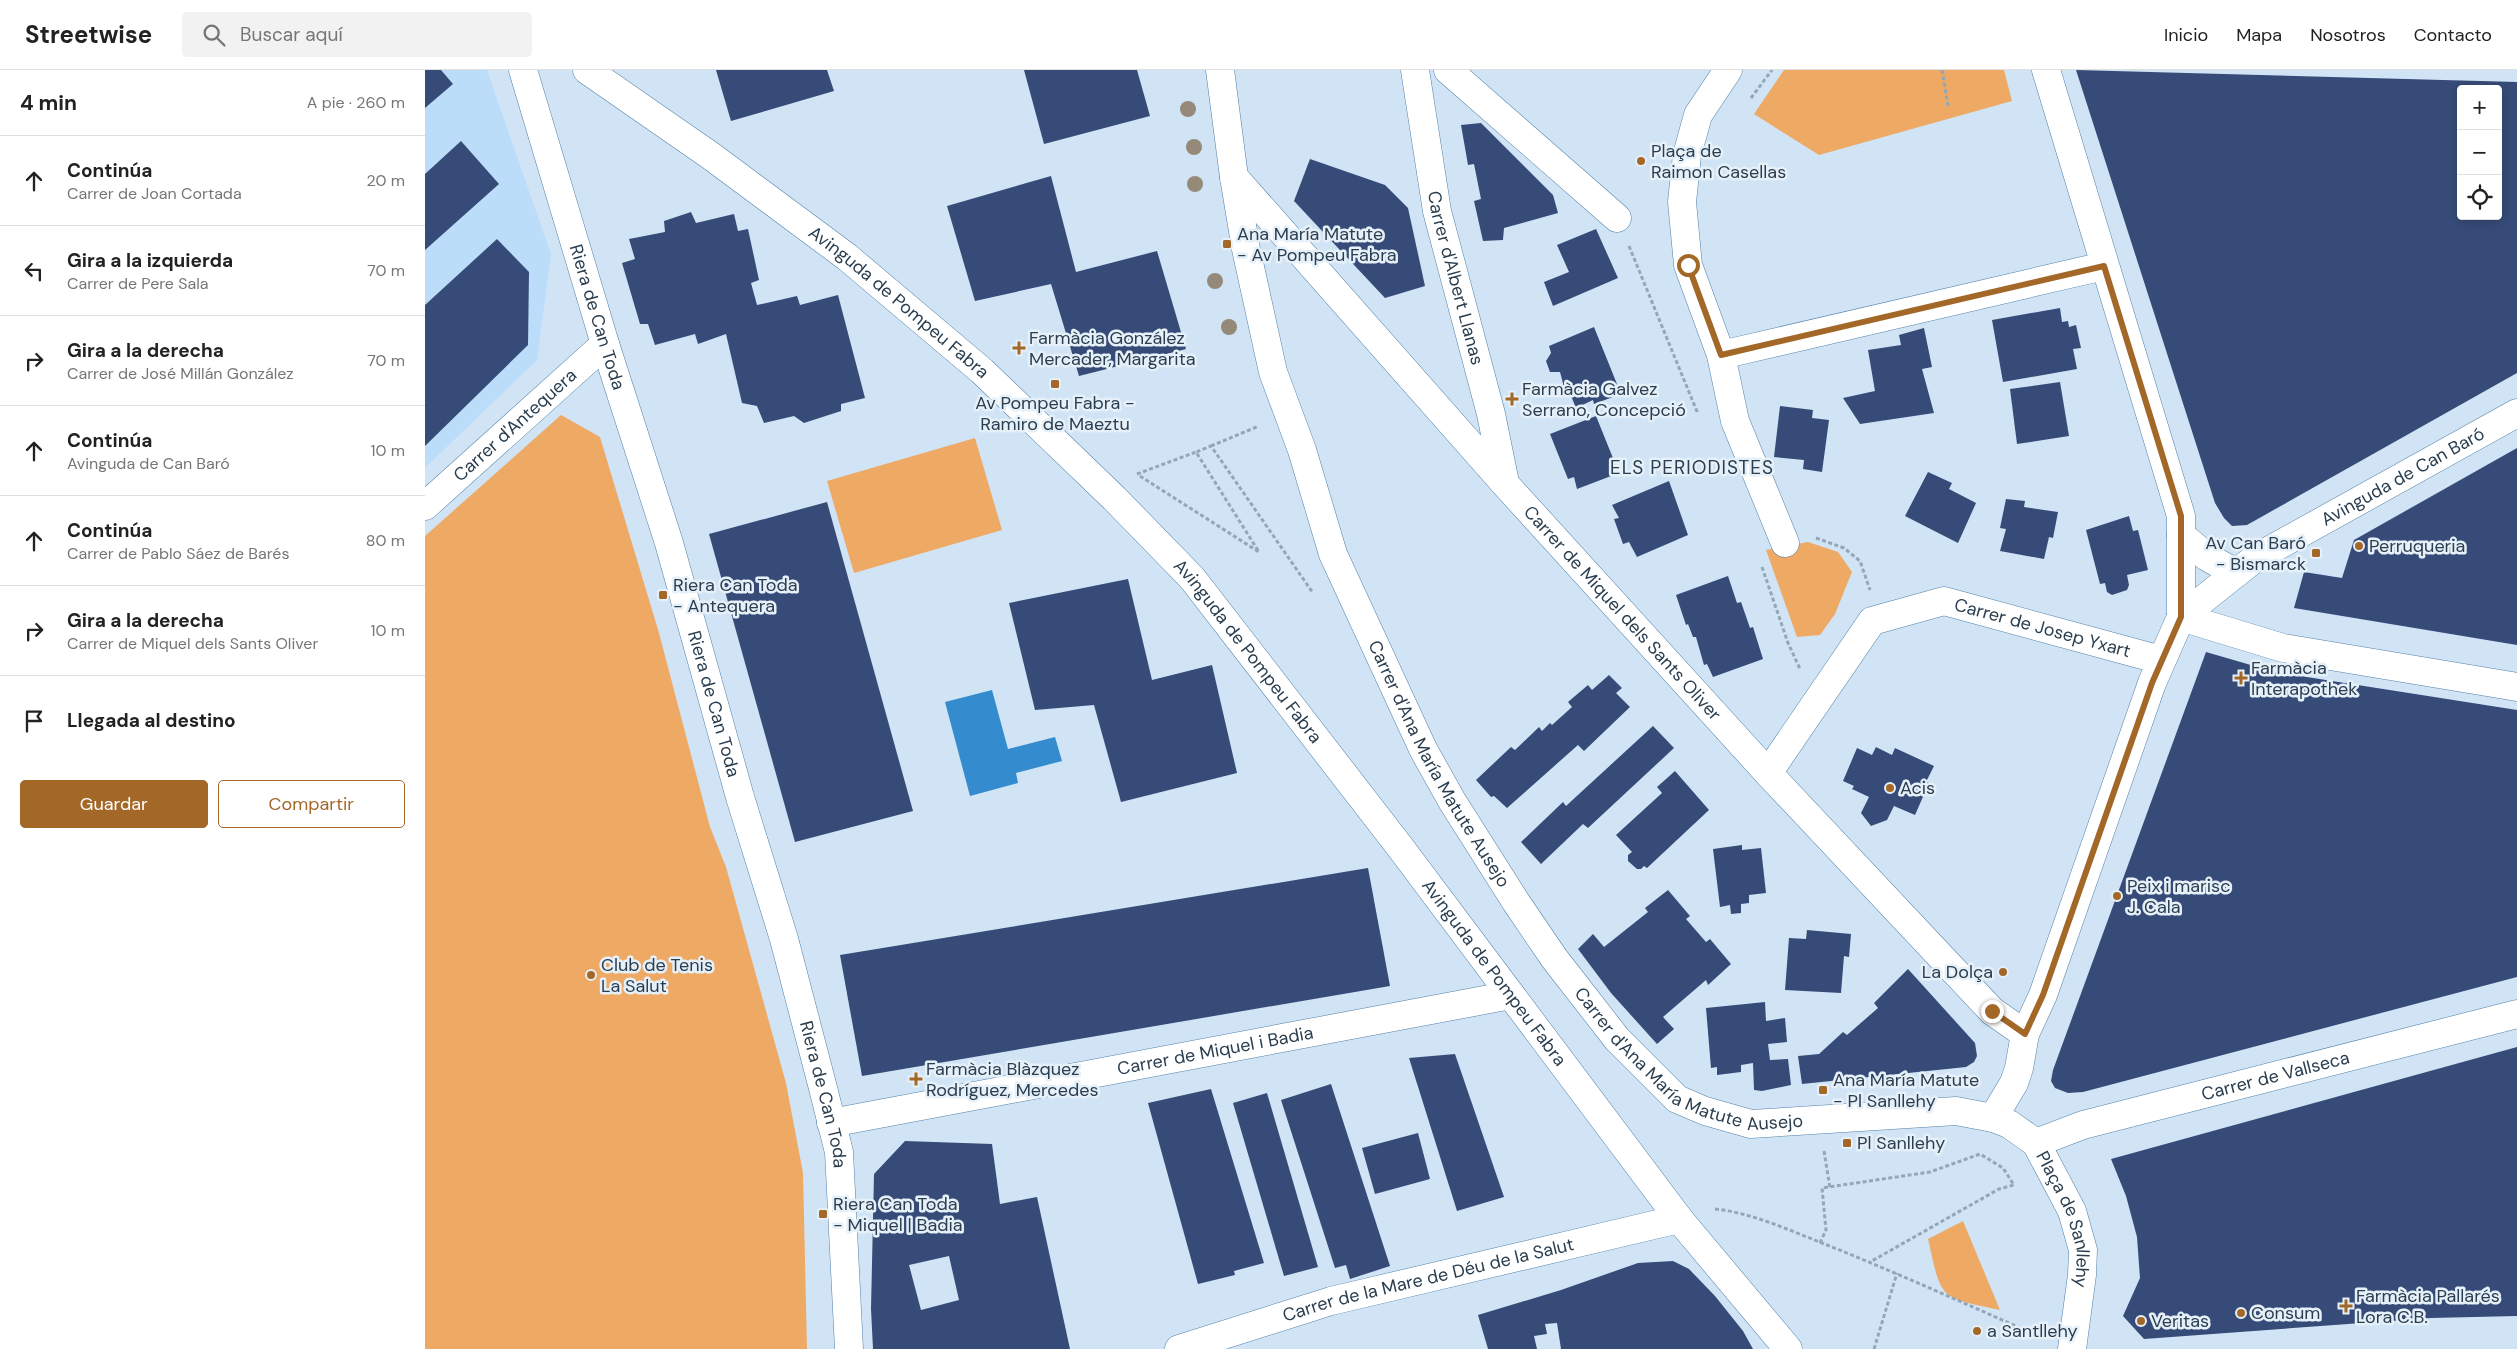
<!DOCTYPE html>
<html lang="es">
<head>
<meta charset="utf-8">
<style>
	body { margin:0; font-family:"DM Sans",sans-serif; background:#f2f2f2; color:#222 }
	.controls { position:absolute; right:15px; top:15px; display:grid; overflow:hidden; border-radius:5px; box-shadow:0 2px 8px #0003 }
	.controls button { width:45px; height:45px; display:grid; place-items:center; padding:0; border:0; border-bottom:1px solid #e0e0e0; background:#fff; color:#222; font:25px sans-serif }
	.stop { position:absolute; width:15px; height:15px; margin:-11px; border:4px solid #a36828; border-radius:50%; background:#fff }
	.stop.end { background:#a36828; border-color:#fff; box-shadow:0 1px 5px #0008 }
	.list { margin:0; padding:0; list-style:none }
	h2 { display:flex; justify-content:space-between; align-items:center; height:65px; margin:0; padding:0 20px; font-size:21px }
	h2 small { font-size:16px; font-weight:400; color:#767676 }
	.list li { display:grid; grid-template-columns:32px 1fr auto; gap:15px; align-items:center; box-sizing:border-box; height:90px; padding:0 20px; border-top:1px solid #e0e0e0 }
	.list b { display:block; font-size:19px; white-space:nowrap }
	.list p { margin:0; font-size:16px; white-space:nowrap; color:#767676 }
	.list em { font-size:16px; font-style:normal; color:#767676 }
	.actions { display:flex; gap:10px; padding:15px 20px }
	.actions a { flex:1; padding:11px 0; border:1px solid #a36828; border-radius:5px; text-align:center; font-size:18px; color:#a36828 }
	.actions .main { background:#a36828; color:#fff }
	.icon { flex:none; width:28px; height:28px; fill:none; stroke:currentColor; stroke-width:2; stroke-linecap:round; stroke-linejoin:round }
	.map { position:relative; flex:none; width:2092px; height:1279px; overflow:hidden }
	header { display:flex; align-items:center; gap:30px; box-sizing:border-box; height:70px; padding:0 25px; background:#fff; border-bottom:1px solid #e0e0e0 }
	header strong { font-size:24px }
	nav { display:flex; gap:28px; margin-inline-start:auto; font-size:18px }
	.search { width:350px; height:45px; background:#f2f2f2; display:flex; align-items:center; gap:12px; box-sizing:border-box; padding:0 18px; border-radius:5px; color:#767676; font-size:19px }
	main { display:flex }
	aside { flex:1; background:#fff }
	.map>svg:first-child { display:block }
	.built { fill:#bcddfa }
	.green { fill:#eea964 }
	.water { fill:#348cce }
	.building { fill:#364b77; fill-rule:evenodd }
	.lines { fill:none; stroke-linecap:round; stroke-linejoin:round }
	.street-casing { stroke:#5281a8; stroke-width:29 }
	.secondary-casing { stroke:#5281a8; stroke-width:29 }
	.path { stroke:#93a7b8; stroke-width:3; stroke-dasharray:4 2.5; stroke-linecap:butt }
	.street { stroke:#fff; stroke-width:28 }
	.secondary { stroke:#fff; stroke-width:28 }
	.tree { fill:#95897a }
	.route { stroke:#a36828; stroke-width:6 }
	.poi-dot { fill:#a36828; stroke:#e6f0f9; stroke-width:2 }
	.labels { text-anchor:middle; stroke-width:5; stroke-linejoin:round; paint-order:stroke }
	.poi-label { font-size:18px; fill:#2a3e4f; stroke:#e6f0f9; text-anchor:start }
	.street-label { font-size:18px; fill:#2a3e4f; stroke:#e6f0f9 }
	.neighbourhood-label { font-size:19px; letter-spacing:1px; fill:#2a3e4f; stroke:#e6f0f9 }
</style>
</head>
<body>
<header>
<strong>Streetwise</strong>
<div class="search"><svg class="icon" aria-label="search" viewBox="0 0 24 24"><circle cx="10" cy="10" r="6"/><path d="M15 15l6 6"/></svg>Buscar aquí</div>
<nav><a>Inicio</a><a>Mapa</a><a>Nosotros</a><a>Contacto</a></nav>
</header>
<main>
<aside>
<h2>4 min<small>A pie · 260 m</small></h2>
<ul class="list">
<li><svg class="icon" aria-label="ahead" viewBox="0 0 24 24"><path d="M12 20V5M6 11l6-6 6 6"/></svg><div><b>Continúa</b><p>Carrer de Joan Cortada</p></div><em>20 m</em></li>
<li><svg class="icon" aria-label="left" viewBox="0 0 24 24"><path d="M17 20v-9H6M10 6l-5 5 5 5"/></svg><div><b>Gira a la izquierda</b><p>Carrer de Pere Sala</p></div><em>70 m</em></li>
<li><svg class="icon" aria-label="right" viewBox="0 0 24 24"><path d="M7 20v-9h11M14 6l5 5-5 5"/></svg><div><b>Gira a la derecha</b><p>Carrer de José Millán González</p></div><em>70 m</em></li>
<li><svg class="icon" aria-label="ahead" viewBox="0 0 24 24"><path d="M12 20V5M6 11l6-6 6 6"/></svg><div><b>Continúa</b><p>Avinguda de Can Baró</p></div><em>10 m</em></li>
<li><svg class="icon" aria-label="ahead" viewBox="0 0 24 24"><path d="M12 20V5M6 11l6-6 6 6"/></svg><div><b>Continúa</b><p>Carrer de Pablo Sáez de Barés</p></div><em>80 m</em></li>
<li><svg class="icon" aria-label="right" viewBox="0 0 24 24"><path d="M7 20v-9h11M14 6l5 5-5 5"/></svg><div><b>Gira a la derecha</b><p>Carrer de Miquel dels Sants Oliver</p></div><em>10 m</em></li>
<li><svg class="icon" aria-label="arrive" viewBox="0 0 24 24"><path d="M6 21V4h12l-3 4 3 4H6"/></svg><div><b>Llegada al destino</b></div></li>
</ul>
<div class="actions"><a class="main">Guardar</a><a>Compartir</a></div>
</aside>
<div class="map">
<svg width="2092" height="1279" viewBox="0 0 2092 1279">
	<rect width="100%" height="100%" fill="#d0e4f5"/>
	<path class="built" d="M 0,0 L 62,0 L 126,184 L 112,290 L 0,398 Z"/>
	<g class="green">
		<path d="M 1359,0 L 1579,0 L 1587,31 L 1394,85 L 1329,44 Z"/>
		<path d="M 136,345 L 175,367 L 234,563 L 285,757 L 301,797 L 361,1013 L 378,1103 L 382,1279 L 0,1279 L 0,466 Z"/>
		<path d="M 550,368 L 577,460 L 429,503 L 402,411 Z"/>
		<path d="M 1383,472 L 1413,482 L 1427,502 L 1410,544 L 1395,565 L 1372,567 L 1341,480 Z"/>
		<path d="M 1538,1151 L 1575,1240 C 1513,1227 1517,1230 1503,1169 Z"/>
	</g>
	<path class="water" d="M 567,620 L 583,679 L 630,667 L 637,691 L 591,703 L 593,713 L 545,726 L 520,632 Z"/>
	<g class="building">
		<path d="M 0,0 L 16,0 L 28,14 L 0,38 Z"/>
		<path d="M 291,0 L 402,0 L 409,21 L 306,51 Z"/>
		<path d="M 599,0 L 712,0 L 725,46 L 619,74 Z"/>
		<path d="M 1651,0 L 2092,12 L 2092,303 L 1822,455 L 1807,456 L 1799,448 L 1790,433 ZM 2036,19 L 2073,19 L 2073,146 L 2036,146 Z"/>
		<path d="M 1056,53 L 1128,125 L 1133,143 L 1079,158 L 1078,170 L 1058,171 L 1049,131 L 1056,129 L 1049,94 L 1043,95 L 1036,55 Z"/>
		<path d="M 36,71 L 74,114 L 0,180 L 0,104 Z"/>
		<path d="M 885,89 L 960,115 L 983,138 L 1000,216 L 960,228 L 869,131 Z"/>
		<path d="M 626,106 L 651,202 L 732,181 L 761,279 L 654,306 L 626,214 L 550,231 L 522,136 Z"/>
		<path d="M 266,142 L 271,153 L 309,144 L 313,161 L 323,159 L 334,210 L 326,213 L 332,235 L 372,226 L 375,235 L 413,225 L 440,328 L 416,334 L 416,341 L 379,353 L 369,346 L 339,353 L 332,336 L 317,333 L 301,264 L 273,274 L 270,264 L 230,275 L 223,254 L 215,254 L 197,193 L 210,189 L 204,169 L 240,162 L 239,151 Z"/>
		<path d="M 1171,159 L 1193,208 L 1128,236 L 1119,212 L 1144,202 L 1132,175 Z"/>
		<path d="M 72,169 L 104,202 L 103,275 L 0,376 L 0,235 Z"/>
		<path d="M 1635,238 L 1637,252 L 1643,251 L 1644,257 L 1651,255 L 1656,278 L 1648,279 L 1652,299 L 1578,312 L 1567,250 Z"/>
		<path d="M 1169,257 L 1196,324 L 1169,334 L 1168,330 L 1151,338 L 1142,316 L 1139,317 L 1135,302 L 1125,302 L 1121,291 L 1126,283 L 1124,276 Z"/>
		<path d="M 1499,258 L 1507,297 L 1497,299 L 1509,343 L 1435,354 L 1418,328 L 1450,321 L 1443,280 L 1476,275 L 1474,265 Z"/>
		<path d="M 1635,312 L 1644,366 L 1592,374 L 1585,319 Z"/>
		<path d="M 1355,336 L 1388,340 L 1387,348 L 1404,350 L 1397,402 L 1378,399 L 1379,390 L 1349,387 Z"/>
		<path d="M 1171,346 L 1194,403 L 1152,419 L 1149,407 L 1143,409 L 1125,364 Z"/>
		<path d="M 2092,378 L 2092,575 L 1869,538 L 1879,502 L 1917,508 L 1929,470 Z"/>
		<path d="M 1503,402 L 1527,413 L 1524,419 L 1551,433 L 1533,473 L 1480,446 Z"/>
		<path d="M 1244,411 L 1263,465 L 1212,487 L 1204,472 L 1198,474 L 1189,449 L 1194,448 L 1187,435 Z"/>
		<path d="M 1581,429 L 1600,431 L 1599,437 L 1633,442 L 1628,468 L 1624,467 L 1619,489 L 1575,481 L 1581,459 L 1575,458 Z"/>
		<path d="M 402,432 L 488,741 L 370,772 L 284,464 Z"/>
		<path d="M 1704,446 L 1708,461 L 1713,460 L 1723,500 L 1702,505 L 1704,515 L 1702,520 L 1687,525 L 1682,522 L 1680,513 L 1675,514 L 1661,460 Z"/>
		<path d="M 1303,506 L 1312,533 L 1316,532 L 1325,558 L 1328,557 L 1338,589 L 1288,607 L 1282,594 L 1279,595 L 1271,567 L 1268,567 L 1263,554 L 1261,555 L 1251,525 Z"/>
		<path d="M 703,509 L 727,610 L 787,595 L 812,703 L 696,732 L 669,635 L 610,640 L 584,533 Z"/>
		<path d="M 1781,582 L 1850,602 L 2092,640 L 2092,907 L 1658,1022 L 1643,1023 L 1630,1018 L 1626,1011 L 1628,1000 Z"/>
		<path d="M 1184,605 L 1197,618 L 1191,623 L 1205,637 L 1159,681 L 1153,675 L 1082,738 L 1069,726 L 1066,727 L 1051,710 L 1086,677 L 1090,680 L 1114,657 L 1117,661 L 1125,653 L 1127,655 L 1147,637 L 1143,632 L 1163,615 L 1167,620 Z"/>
		<path d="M 1228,656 L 1249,678 L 1163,758 L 1158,754 L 1116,794 L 1096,772 L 1138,732 L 1141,736 Z"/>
		<path d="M 1451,677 L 1467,685 L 1470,678 L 1509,696 L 1501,712 L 1504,713 L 1490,745 L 1469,736 L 1462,750 L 1446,756 L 1436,743 L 1444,727 L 1427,719 L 1429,716 L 1418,711 L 1432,678 L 1447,685 Z"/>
		<path d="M 1250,701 L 1284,740 L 1222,798 L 1219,796 L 1216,799 L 1212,799 L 1203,791 L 1203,785 L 1207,782 L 1191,765 L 1237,723 L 1232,717 Z"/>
		<path d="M 1317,775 L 1317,780 L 1336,778 L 1341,823 L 1324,825 L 1324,833 L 1316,834 L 1316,843 L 1306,844 L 1305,835 L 1295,837 L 1288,779 Z"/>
		<path d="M 943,798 L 965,916 L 437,1006 L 415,885 Z"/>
		<path d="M 1243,820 L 1265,846 L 1261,849 L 1281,872 L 1285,869 L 1306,894 L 1283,915 L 1281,910 L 1238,947 L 1249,959 L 1232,974 L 1186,923 L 1153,879 L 1168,864 L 1179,877 L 1223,842 L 1220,838 Z"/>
		<path d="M 1382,860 L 1426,864 L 1424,887 L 1419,886 L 1416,923 L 1360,920 L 1364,868 L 1381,869 Z"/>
		<path d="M 1483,899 L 1550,973 L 1552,986 L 1549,992 L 1541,997 L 1377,1014 L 1373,986 L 1394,984 L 1418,962 L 1422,965 L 1453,938 L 1449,933 Z"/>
		<path d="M 1340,932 L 1341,951 L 1360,948 L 1362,972 L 1343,974 L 1345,990 L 1363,989 L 1366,1015 L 1337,1021 L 1329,1020 L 1328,993 L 1316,995 L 1316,1002 L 1292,1005 L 1292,997 L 1286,998 L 1281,938 Z"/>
		<path d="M 2092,977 L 2092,1246 L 2006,1248 L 1719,1269 L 1698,1246 L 1715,1208 L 1712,1167 L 1701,1126 L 1686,1089 Z"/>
		<path d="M 1030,984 L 1079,1127 L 1032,1141 L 984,988 Z"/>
		<path d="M 906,1014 L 965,1196 L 925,1209 L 921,1195 L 910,1198 L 856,1030 Z"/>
		<path d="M 786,1019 L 839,1193 L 809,1201 L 810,1205 L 773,1214 L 723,1033 Z"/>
		<path d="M 842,1023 L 893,1197 L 859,1206 L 808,1033 Z"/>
		<path d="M 993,1063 L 1005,1109 L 950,1124 L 937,1078 Z"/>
		<path d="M 480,1071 L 567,1074 L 575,1134 L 612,1127 L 645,1279 L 448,1279 L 446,1239 L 449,1104 ZM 524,1186 L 534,1230 L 496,1240 L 484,1195 Z"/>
		<path d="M 1248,1191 L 1264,1199 L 1290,1226 L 1318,1261 L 1328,1279 L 1136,1279 L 1132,1253 L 1120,1254 L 1122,1264 L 1109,1266 L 1112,1279 L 1063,1279 L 1053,1245 L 1136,1220 L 1213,1193 Z"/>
	</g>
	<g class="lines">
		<g class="street-casing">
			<g id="street">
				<path id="s1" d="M 98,0 L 180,274 L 244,473 L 315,727 L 359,869 L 398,1018 L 414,1082 L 424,1279"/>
				<path id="s2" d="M 162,0 L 286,86 L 422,187 L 557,301 L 689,428 L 767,508 L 975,777 L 1254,1149 L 1363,1279"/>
				<path id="s3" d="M 990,0 L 1012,141 L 1066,344 L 1080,413"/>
				<path d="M 1023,0 L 1192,148"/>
				<path d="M 1303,0 L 1273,45 L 1262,85 L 1257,132 L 1263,195 L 1296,285 L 1310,351 L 1360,473"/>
				<path d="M 1621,0 L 1756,446 L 1756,547"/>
				<path id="s4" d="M 809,107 L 1081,415 L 1343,703 L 1567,941 L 1600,964"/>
				<path d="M 1296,285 L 1679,196"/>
				<path id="s5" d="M 0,436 L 180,274"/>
				<path d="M 1756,465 L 1782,487 L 1811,503"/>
				<path d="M 1756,547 L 1858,578 L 2092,617"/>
				<path id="s6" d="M 1343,703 L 1447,551 L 1519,531 L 1736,590"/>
				<path id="s7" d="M 1568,1048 L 1589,1013 L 1594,998 L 1600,964 L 1618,925 L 1727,613 L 1756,547 L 1829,489 L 2092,343"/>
				<path id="s8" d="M 406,1053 L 1086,925"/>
				<path id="s9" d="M 1611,1073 L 1658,1055 L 2092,944"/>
				<path id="s10" d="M 754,1279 L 906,1231 L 1254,1149"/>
			</g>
		</g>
		<g class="secondary-casing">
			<g id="secondary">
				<path id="s11" d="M 795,0 L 809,107 L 821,179 L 848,302 L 877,380 L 908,484 L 998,679 L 1027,731 L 1091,832 L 1129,888 L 1192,969 L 1252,1029 L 1280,1041 L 1326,1054 L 1531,1041 L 1568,1048 L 1584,1054 L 1611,1073 L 1647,1141 L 1658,1180 L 1657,1205 L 1647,1279"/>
			</g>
		</g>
		<g class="path">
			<path d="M 1517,0 L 1523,36"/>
			<path d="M 1326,28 L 1347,0"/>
			<path d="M 1204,176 L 1273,344"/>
			<path d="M 786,376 L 834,356"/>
			<path d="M 712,404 L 771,382"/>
			<path d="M 715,406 L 834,482 L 771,382 L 786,376 L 888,523"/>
			<path d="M 1391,468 L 1419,478 L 1435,491 L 1445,520"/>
			<path d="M 1337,497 L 1363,573 L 1375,599"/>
			<path d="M 1399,1081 L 1405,1118"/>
			<path d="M 1290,1139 C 1328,1143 1366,1161 1402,1175 C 1472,1203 1541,1234 1609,1264"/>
			<path d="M 1395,1173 L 1401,1160 L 1397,1118 L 1505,1102 L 1555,1084 L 1578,1098 L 1589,1115 L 1574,1119 L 1445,1192"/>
			<path d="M 1449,1279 L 1472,1203"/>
		</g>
		<use href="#street" class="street"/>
		<use href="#secondary" class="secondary"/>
	</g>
	<g class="tree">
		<circle cx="763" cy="39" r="8"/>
		<circle cx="769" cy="77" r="8"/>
		<circle cx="770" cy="114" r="8"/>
		<circle cx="790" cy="211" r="8"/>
		<circle cx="804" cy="257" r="8"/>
	</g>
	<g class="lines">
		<path class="route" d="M 1263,195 L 1296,285 L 1679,196 L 1756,446 L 1756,547 L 1727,613 L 1618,925 L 1600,964 L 1567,941"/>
	</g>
	<g class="poi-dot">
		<circle cx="1216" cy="91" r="5"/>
		<rect x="797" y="169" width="10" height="10" rx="2.5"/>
		<path d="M591.5 270.5h5v5h5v5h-5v5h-5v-5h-5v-5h5z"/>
		<rect x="625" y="309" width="10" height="10" rx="2.5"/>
		<path d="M1084.5 321.5h5v5h5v5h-5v5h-5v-5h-5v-5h5z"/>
		<circle cx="1934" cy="476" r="5"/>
		<rect x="1886" y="478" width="10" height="10" rx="2.5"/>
		<rect x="233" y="520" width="10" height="10" rx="2.5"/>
		<path d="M1813.5 600.5h5v5h5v5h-5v5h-5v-5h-5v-5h5z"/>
		<circle cx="1465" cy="718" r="5"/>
		<circle cx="1692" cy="826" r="5"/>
		<circle cx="1578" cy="902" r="5"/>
		<circle cx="166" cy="905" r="5"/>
		<path d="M488.5 1001.5h5v5h5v5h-5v5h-5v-5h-5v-5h5z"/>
		<rect x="1393" y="1015" width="10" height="10" rx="2.5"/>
		<rect x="1417" y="1068" width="10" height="10" rx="2.5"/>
		<rect x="393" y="1139" width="10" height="10" rx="2.5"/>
		<path d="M1918.5 1228.5h5v5h5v5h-5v5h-5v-5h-5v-5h5z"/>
		<circle cx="1816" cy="1243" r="5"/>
		<circle cx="1716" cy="1251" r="5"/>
		<circle cx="1552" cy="1261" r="5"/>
	</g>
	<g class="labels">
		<g class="poi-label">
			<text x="1226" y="87">Plaça de<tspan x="1226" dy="21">Raimon Casellas</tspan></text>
			<text x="812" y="170">Ana María Matute<tspan x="812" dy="21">- Av Pompeu Fabra</tspan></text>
			<text x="604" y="274">Farmàcia González<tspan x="604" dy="21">Mercader, Margarita</tspan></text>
			<text x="1097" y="325">Farmàcia Galvez<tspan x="1097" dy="21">Serrano, Concepció</tspan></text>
			<text x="630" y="339" text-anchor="middle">Av Pompeu Fabra -<tspan x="630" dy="21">Ramiro de Maeztu</tspan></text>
			<text x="1881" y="479" text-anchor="end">Av Can Baró<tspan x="1881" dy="21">- Bismarck</tspan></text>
			<text x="1944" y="482">Perruqueria</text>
			<text x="248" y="521">Riera Can Toda<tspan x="248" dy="21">- Antequera</tspan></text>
			<text x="1826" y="604">Farmàcia<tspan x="1826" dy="21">Interapothek</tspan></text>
			<text x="1475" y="724">Acis</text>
			<text x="1702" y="822">Peix i marisc<tspan x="1702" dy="21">J. Cala</tspan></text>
			<text x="176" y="901">Club de Tenis<tspan x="176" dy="21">La Salut</tspan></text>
			<text x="1568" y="908" text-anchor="end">La Dolça</text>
			<text x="501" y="1005">Farmàcia Blàzquez<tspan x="501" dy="21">Rodríguez, Mercedes</tspan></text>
			<text x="1408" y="1016">Ana María Matute<tspan x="1408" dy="21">- Pl Sanllehy</tspan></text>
			<text x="1432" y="1079">Pl Sanllehy</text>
			<text x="408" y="1140">Riera Can Toda<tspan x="408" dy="21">- Miquel | Badia</tspan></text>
			<text x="1931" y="1232">Farmàcia Pallarés<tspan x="1931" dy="21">Lora C.B.</tspan></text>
			<text x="1826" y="1249">Consum</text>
			<text x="1726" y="1257">Veritas</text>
			<text x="1562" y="1267">a Santllehy</text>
		</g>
		<g class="street-label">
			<text dy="6" stroke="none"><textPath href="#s3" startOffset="212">Carrer d'Albert Llanas</textPath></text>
			<text dy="6" stroke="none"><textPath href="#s2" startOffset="389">Avinguda de Pompeu Fabra</textPath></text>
			<text dy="6" stroke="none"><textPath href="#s1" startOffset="258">Riera de Can Toda</textPath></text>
			<text dy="6" stroke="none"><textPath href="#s5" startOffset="121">Carrer d'Antequera</textPath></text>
			<text dy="6" stroke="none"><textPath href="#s7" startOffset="800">Avinguda de Can Baró</textPath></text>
			<text dy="6" stroke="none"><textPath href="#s4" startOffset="584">Carrer de Miquel dels Sants Oliver</textPath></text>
			<text dy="6" stroke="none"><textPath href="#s6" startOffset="361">Carrer de Josep Yxart</textPath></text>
			<text dy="6" stroke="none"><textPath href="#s2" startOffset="884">Avinguda de Pompeu Fabra</textPath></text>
			<text dy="6" stroke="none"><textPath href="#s1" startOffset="662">Riera de Can Toda</textPath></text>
			<text dy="6" stroke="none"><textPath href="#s11" startOffset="734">Carrer d'Ana María Matute Ausejo</textPath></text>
			<text dy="6" stroke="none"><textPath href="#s2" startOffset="1289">Avinguda de Pompeu Fabra</textPath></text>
			<text dy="6" stroke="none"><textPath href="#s8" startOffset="391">Carrer de Miquel i Badia</textPath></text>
			<text dy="6" stroke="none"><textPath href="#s11" startOffset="1139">Carrer d'Ana María Matute Ausejo</textPath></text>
			<text dy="6" stroke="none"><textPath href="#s9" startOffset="249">Carrer de Vallseca</textPath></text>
			<text dy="6" stroke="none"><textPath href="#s1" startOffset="1068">Riera de Can Toda</textPath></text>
			<text dy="6" stroke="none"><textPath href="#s11" startOffset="1602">Plaça de Sanllehy</textPath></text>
			<text dy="6" stroke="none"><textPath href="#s10" startOffset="259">Carrer de la Mare de Déu de la Salut</textPath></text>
		</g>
		<g class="neighbourhood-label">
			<text x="1267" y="404">ELS PERIODISTES</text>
		</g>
	</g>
</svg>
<div class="controls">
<button>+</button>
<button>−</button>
<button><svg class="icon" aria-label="locate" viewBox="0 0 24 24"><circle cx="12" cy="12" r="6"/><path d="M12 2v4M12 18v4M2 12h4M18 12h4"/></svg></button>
</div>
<div class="stop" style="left:1263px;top:195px"></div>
<div class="stop end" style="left:1567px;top:941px"></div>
</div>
</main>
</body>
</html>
